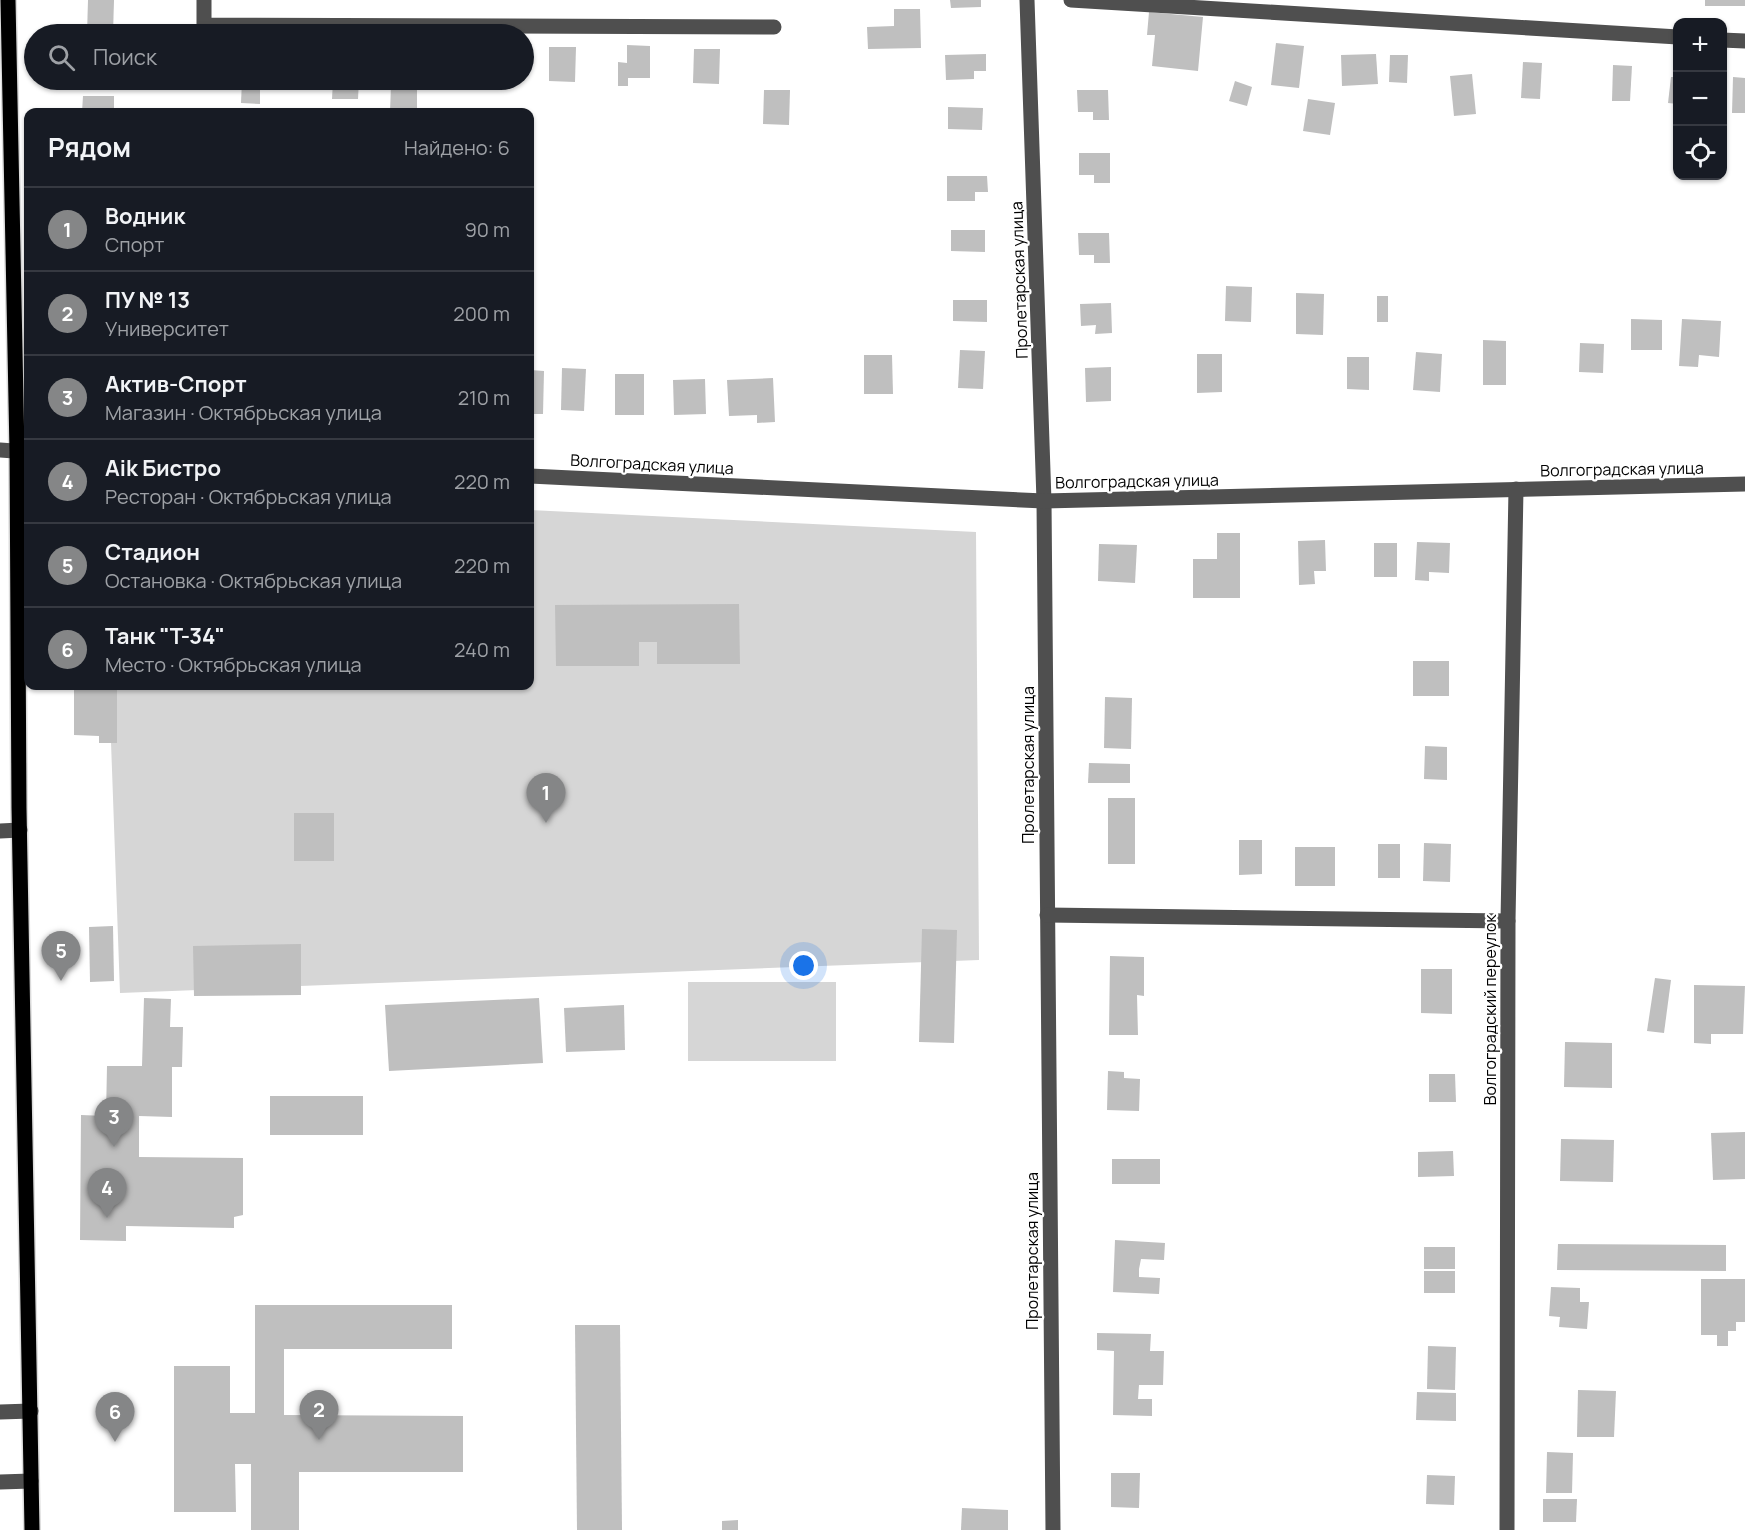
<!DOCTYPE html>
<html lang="ru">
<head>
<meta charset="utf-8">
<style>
	body { margin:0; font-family:Manrope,sans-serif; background:#20242c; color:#f1f3f6 }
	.controls { position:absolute; right:18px; top:18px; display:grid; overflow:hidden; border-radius:12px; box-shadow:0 2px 4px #0004 }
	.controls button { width:54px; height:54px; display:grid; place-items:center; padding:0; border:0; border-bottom:2px solid #363941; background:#171b24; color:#f1f3f6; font:30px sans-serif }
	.you { position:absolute; left:804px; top:966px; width:21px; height:21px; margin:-15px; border:4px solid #fff; border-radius:50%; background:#1a73e8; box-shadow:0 0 0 9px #1a73e833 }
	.badge { display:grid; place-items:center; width:39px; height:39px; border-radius:50%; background:#858687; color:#fff; font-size:20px; font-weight:700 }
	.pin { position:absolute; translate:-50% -50px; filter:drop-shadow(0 2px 3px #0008) }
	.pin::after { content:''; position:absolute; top:32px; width:21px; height:18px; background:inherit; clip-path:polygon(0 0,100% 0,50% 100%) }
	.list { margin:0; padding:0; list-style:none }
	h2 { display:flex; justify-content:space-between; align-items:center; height:78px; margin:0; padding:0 24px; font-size:26px }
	h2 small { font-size:20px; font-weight:400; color:#9ea1a6 }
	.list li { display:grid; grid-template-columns:39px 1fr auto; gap:18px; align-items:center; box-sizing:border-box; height:84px; padding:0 24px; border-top:2px solid #363941 }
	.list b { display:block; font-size:22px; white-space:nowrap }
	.list p { margin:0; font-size:20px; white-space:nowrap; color:#9ea1a6 }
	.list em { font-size:20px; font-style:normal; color:#9ea1a6 }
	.icon { flex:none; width:33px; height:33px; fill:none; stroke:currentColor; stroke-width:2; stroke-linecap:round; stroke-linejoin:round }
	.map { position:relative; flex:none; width:1745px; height:1530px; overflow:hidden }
	.search { position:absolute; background:#171b24; box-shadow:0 2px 4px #0004; left:24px; top:24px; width:510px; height:66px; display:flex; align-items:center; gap:15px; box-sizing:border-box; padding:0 21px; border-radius:33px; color:#9ea1a6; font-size:22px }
	.panel { position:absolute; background:#171b24; box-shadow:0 2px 4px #0004; left:24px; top:108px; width:510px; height:582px; border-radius:12px }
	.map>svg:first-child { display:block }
	.green { fill:#d6d6d6 }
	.building { fill:#bfbfbf }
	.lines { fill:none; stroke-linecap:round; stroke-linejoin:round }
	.major-casing { stroke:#dbdbdb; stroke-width:18 }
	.minor { stroke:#4f4f4f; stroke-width:15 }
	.major { stroke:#000; stroke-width:15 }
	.labels { text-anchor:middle; stroke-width:4.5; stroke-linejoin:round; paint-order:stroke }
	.street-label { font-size:16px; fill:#000; stroke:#fff }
</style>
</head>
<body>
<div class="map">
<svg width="1745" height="1530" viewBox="0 0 1745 1530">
	<rect width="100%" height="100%" fill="#fff"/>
	<g class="green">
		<path d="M 530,510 L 976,532 L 979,960 L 120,993 L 109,686 L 530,686 Z"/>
		<rect x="688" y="982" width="148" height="79"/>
	</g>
	<g class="building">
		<path d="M 88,0 L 114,0 L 113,34 L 87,34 Z"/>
		<path d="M 950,0 L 981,0 L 981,7 L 951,8 Z"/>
		<rect x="1705" y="0" width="40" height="6"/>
		<path d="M 894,9 L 920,9 L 921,48 L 868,49 L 867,27 L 894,26 Z"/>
		<path d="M 1149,12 L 1203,17 L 1198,71 L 1152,66 L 1155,35 L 1147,35 Z"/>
		<path d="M 1276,43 L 1304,46 L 1299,88 L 1271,85 Z"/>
		<path d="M 627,45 L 650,46 L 650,78 L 628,78 L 628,86 L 618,86 L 618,62 L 627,63 Z"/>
		<path d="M 549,47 L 576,47 L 575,82 L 549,81 Z"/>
		<path d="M 694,49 L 720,49 L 719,84 L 693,83 Z"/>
		<path d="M 986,54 L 986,71 L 974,71 L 974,79 L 946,80 L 945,55 Z"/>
		<path d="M 1376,54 L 1378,84 L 1342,86 L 1341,55 Z"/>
		<path d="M 1390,55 L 1408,55 L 1407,83 L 1389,82 Z"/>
		<path d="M 1523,62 L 1542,63 L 1540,99 L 1521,98 Z"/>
		<path d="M 1613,65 L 1632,66 L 1630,101 L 1612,101 Z"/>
		<path d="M 1472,74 L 1476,114 L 1454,116 L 1450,76 Z"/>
		<path d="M 1671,77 L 1678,77 L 1678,104 L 1668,103 Z"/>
		<path d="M 1733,77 L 1745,78 L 1745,113 L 1732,113 Z"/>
		<path d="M 242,80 L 260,80 L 260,104 L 241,103 Z"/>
		<path d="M 264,80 L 292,80 L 292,87 L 264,86 Z"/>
		<path d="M 333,80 L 359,80 L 358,99 L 332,99 Z"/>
		<rect x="475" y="80" width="26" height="2"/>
		<path d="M 1235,81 L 1252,87 L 1247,106 L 1229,101 Z"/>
		<path d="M 391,85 L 417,85 L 417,112 L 390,112 Z"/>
		<path d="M 764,90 L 790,90 L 789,125 L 763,124 Z"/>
		<path d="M 1077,90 L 1108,90 L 1109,120 L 1093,120 L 1093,112 L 1078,112 Z"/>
		<path d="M 83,96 L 114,96 L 114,112 L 82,112 Z"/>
		<path d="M 1308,99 L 1335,103 L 1330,135 L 1303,131 Z"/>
		<path d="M 948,107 L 983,108 L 982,130 L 948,129 Z"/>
		<path d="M 1079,153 L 1110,153 L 1110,183 L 1094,183 L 1094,175 L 1079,175 Z"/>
		<path d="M 947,176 L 987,176 L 988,192 L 975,192 L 975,201 L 947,201 Z"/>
		<path d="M 951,230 L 985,230 L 985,252 L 951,251 Z"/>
		<path d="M 1078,233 L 1109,233 L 1110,263 L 1094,263 L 1094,255 L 1079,255 Z"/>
		<path d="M 1226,286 L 1252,287 L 1251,322 L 1225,321 Z"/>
		<path d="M 1296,293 L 1324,294 L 1323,335 L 1296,334 Z"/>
		<rect x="1377" y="296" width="11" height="26"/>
		<path d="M 953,300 L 987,300 L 987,322 L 953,321 Z"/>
		<path d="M 1111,303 L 1112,333 L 1095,334 L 1096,325 L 1081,326 L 1080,304 Z"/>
		<path d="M 1631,319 L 1662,320 L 1662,350 L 1631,350 Z"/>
		<path d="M 1682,319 L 1721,321 L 1719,357 L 1699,355 L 1698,367 L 1679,366 Z"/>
		<path d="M 1483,340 L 1506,341 L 1506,385 L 1483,385 Z"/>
		<path d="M 1580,343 L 1604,344 L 1603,373 L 1579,372 Z"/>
		<path d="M 960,350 L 985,351 L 983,389 L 958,388 Z"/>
		<path d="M 1416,352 L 1442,354 L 1440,392 L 1413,390 Z"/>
		<path d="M 1197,354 L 1222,354 L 1222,392 L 1197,393 Z"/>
		<path d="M 864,355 L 892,355 L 893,394 L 864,394 Z"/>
		<path d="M 1347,357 L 1369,357 L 1369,390 L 1347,389 Z"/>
		<path d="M 1111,367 L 1111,401 L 1086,402 L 1085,368 Z"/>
		<path d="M 562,368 L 586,369 L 584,411 L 561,410 Z"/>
		<path d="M 530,370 L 544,371 L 543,414 L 530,414 Z"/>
		<rect x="615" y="374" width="29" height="41"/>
		<path d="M 773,378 L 775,422 L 757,423 L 757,415 L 729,416 L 727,380 Z"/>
		<path d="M 705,379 L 706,414 L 674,415 L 673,380 Z"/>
		<path d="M 1217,533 L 1240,533 L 1240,598 L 1193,598 L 1193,559 L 1217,559 Z"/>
		<path d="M 1325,540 L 1326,571 L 1314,571 L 1315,584 L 1299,585 L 1298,541 Z"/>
		<path d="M 1417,542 L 1450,543 L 1449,573 L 1429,572 L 1429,581 L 1415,580 Z"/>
		<rect x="1374" y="543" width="23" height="34"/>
		<path d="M 1099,544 L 1137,545 L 1135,583 L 1098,581 Z"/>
		<path d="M 739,604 L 740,664 L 657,664 L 657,642 L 639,642 L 639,666 L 556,666 L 555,605 Z"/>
		<rect x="1413" y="661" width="36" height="35"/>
		<path d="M 117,689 L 117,743 L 99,743 L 99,736 L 74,735 L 74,690 Z"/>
		<path d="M 1105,697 L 1132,698 L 1131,749 L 1104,748 Z"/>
		<path d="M 1425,746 L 1447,747 L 1447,780 L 1424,779 Z"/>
		<path d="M 1089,763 L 1130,764 L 1130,783 L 1088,783 Z"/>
		<rect x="1108" y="798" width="27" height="66"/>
		<rect x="294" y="813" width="40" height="48"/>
		<path d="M 1239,840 L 1262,840 L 1262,874 L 1239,875 Z"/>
		<path d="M 1424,843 L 1451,844 L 1450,882 L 1423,881 Z"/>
		<rect x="1378" y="844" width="22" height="34"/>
		<rect x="1295" y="847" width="40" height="39"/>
		<path d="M 113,926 L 114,981 L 90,982 L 89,927 Z"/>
		<path d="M 922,929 L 957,930 L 954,1043 L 919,1042 Z"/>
		<path d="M 301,944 L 301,995 L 194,996 L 193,946 Z"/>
		<path d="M 1110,956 L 1144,957 L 1144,996 L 1137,995 L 1138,1035 L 1109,1035 Z"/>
		<path d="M 1421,969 L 1452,969 L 1452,1014 L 1421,1013 Z"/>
		<path d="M 1655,978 L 1671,980 L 1664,1033 L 1647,1031 Z"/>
		<path d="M 1694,985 L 1745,986 L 1743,1034 L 1711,1034 L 1711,1044 L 1694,1043 Z"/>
		<path d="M 144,998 L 171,999 L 170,1027 L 183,1027 L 182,1067 L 172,1067 L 172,1117 L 139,1116 L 139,1157 L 243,1158 L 243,1215 L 234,1217 L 234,1228 L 126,1226 L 126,1241 L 80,1240 L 81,1115 L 106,1116 L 107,1066 L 142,1066 Z"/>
		<path d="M 539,998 L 543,1063 L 389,1071 L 385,1005 Z"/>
		<path d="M 624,1005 L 625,1050 L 566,1052 L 564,1008 Z"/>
		<path d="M 1565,1042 L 1612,1043 L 1612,1088 L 1564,1087 Z"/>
		<path d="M 1108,1071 L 1124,1072 L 1124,1078 L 1140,1079 L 1139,1111 L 1107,1110 Z"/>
		<path d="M 1429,1074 L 1455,1074 L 1456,1102 L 1429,1102 Z"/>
		<rect x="270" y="1096" width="93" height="39"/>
		<path d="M 1745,1132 L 1745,1179 L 1713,1180 L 1711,1133 Z"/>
		<path d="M 1561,1139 L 1614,1140 L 1613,1182 L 1560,1181 Z"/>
		<path d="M 1453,1151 L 1454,1176 L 1418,1177 L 1418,1152 Z"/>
		<rect x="1112" y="1159" width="48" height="25"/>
		<path d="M 1115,1240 L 1165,1243 L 1164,1260 L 1141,1259 L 1139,1269 L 1139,1277 L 1160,1278 L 1159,1294 L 1113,1292 Z"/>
		<path d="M 1558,1244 L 1726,1245 L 1726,1271 L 1557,1270 Z"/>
		<rect x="1424" y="1247" width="31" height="22"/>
		<rect x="1424" y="1271" width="31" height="22"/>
		<path d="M 1701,1279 L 1745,1279 L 1745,1322 L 1736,1322 L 1736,1331 L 1728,1331 L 1728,1346 L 1717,1346 L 1717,1335 L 1701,1335 Z"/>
		<path d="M 1551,1287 L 1580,1288 L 1580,1302 L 1589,1302 L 1587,1329 L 1559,1327 L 1560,1317 L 1549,1316 Z"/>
		<path d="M 255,1305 L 452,1305 L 452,1349 L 284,1349 L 284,1415 L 463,1416 L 463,1472 L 299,1472 L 299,1530 L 251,1530 L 251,1464 L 235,1464 L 236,1512 L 174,1512 L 174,1366 L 230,1366 L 230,1413 L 255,1413 Z"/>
		<path d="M 575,1325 L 620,1325 L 622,1530 L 577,1530 Z"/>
		<path d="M 1097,1333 L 1151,1334 L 1150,1351 L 1164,1351 L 1163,1385 L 1139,1385 L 1138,1399 L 1152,1399 L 1152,1416 L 1113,1415 L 1114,1351 L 1097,1350 Z"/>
		<path d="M 1428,1346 L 1456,1347 L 1455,1390 L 1427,1389 Z"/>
		<path d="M 1578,1390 L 1616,1391 L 1614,1437 L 1577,1437 Z"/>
		<path d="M 1417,1392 L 1456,1393 L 1456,1421 L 1416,1420 Z"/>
		<path d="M 1547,1452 L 1573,1453 L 1572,1493 L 1546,1493 Z"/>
		<path d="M 1111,1473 L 1140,1473 L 1139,1508 L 1111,1507 Z"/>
		<path d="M 1427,1475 L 1455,1476 L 1454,1505 L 1426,1504 Z"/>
		<path d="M 1543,1499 L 1577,1499 L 1576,1522 L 1543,1522 Z"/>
		<path d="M 962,1508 L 1008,1510 L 1008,1530 L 961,1530 Z"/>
		<path d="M 738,1520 L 738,1530 L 722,1530 L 722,1521 Z"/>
	</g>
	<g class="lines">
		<g class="major-casing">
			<path id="major" d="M 8,0 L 17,451 L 19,808 L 32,1530"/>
		</g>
		<g class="minor">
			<path d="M 204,0 L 204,25 L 774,27"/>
			<path d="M 1027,0 L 1044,501 L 1053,1530"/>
			<path d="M 1071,0 L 1678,37"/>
			<path d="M 1722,40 L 1745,41"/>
			<path d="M 0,450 L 28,452"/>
			<path d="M 530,476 L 1044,501 L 1745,484"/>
			<path d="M 0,831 L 20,830"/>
			<path d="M 1047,915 L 1508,921"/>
			<path d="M 0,1412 L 31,1411"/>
			<path d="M 0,1482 L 31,1481"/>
			<path d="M 1507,1530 L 1508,921 L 1516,489"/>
		</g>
		<use href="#major" class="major"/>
	</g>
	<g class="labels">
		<g class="street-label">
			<text transform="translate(1019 280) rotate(-92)" y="6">Пролетарская улица</text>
			<text transform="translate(652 464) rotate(3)" y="6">Волгоградская улица</text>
			<text transform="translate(1622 469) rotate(-1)" y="6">Волгоградская улица</text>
			<text transform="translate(1137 481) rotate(-1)" y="6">Волгоградская улица</text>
			<text transform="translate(1028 765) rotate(-90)" y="6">Пролетарская улица</text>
			<text transform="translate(1490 1010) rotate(-90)" y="6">Волгоградский переулок</text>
			<text transform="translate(1032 1251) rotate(-90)" y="6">Пролетарская улица</text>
		</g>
	</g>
</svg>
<div class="controls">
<button>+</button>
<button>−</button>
<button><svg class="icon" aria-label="locate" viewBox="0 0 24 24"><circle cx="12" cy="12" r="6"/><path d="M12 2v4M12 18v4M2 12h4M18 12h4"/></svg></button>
</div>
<div class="you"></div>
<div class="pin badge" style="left:546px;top:823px">1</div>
<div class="pin badge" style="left:319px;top:1440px">2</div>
<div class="pin badge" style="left:114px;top:1147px">3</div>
<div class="pin badge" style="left:107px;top:1218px">4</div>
<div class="pin badge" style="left:61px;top:981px">5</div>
<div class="pin badge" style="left:115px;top:1442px">6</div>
<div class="search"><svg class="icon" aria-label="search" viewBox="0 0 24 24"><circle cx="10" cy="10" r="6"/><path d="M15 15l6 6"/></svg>Поиск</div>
<section class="panel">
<h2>Рядом<small>Найдено: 6</small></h2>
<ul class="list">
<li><span class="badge">1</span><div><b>Водник</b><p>Спорт</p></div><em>90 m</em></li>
<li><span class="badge">2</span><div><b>ПУ № 13</b><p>Университет</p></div><em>200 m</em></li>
<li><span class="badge">3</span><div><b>Актив-Спорт</b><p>Магазин · Октябрьская улица</p></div><em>210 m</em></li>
<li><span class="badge">4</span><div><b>Aik Бистро</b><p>Ресторан · Октябрьская улица</p></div><em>220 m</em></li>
<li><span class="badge">5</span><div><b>Стадион</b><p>Остановка · Октябрьская улица</p></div><em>220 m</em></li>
<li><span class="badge">6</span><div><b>Танк &quot;Т-34&quot;</b><p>Место · Октябрьская улица</p></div><em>240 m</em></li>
</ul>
</section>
</div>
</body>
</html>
